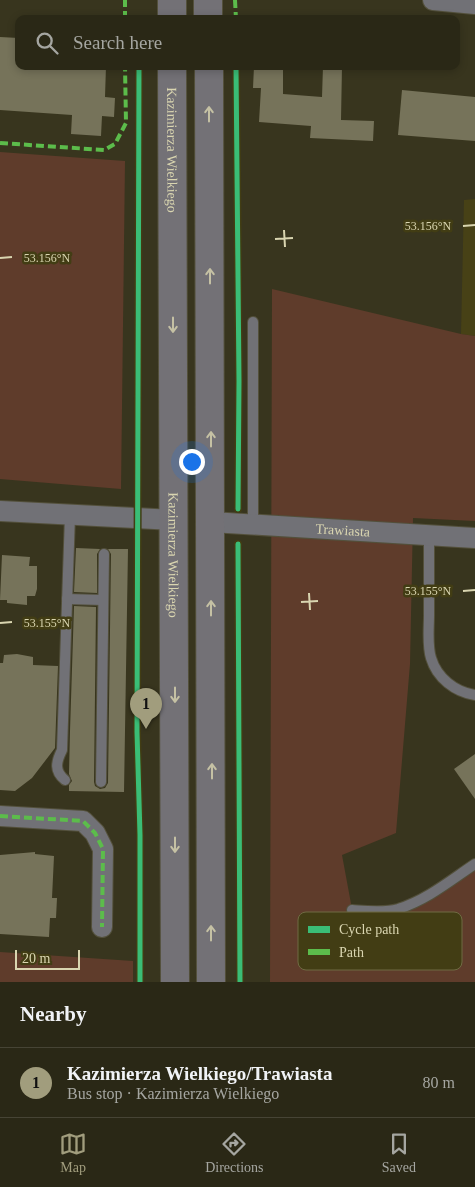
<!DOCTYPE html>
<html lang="en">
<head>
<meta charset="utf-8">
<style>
	body { margin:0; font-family:"Times New Roman",serif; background:#363423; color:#f1f3f6 }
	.scale { position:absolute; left:15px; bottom:12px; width:65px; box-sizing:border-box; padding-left:5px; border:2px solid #d9d5b0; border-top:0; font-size:14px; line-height:18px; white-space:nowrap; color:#d9d5b0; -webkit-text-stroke:4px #423d14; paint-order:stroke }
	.you { position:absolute; left:191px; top:461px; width:18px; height:18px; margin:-12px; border:4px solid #fff; border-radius:50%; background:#1a73e8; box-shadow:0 0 0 8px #1a73e833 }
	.badge { display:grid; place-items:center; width:32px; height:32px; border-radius:50%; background:#a19d7d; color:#111; font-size:16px; font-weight:700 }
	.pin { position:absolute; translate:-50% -41px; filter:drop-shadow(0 1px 2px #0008) }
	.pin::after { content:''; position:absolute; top:26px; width:18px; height:15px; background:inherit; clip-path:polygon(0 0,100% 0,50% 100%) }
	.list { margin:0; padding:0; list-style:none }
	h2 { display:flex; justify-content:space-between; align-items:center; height:65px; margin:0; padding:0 20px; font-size:21px }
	h2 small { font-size:16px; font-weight:400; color:#a5a6a1 }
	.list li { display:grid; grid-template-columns:32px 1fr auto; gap:15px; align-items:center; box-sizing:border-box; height:70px; padding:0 20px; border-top:1px solid #464435 }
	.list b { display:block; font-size:19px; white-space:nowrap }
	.list p { margin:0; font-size:16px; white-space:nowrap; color:#a5a6a1 }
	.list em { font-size:16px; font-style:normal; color:#a5a6a1 }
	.icon { flex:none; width:28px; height:28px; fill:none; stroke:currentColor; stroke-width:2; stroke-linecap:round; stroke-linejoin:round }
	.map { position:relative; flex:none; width:475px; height:982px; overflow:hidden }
	.search { position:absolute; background:#2a2816; box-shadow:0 2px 8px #0003; left:15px; right:15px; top:15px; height:55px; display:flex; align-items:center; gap:12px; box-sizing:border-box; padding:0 18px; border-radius:10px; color:#a5a6a1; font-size:19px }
	.sheet { height:135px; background:#2a2816 }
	nav { display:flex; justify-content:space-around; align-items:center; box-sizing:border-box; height:70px; border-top:1px solid #464435; background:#2a2816; font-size:14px; color:#a5a6a1 }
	nav a { display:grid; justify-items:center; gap:2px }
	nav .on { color:#a19d7d }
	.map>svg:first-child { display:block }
	.built { fill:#474116 }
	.green { fill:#5f3c2b }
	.building { fill:#76735a }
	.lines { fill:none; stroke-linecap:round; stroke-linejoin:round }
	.lane-casing { stroke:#53503b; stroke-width:12 }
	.street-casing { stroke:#53503b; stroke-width:22 }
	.secondary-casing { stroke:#53503b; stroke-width:30 }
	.lane { stroke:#717176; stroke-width:10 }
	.street { stroke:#717176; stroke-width:20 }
	.secondary { stroke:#737176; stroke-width:28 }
	.quiet { stroke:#5cbc4b; stroke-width:4; stroke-dasharray:8 4; stroke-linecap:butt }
	.cycleway-casing { stroke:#423d14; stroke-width:8 }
	.cycleway { stroke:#3abd76; stroke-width:5 }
	.oneway { stroke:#c5c1a4 }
	.ticks { fill:none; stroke:#d9d5b0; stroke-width:2 }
	.labels { text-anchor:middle; stroke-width:5; stroke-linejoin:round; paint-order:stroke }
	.street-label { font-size:14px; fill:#d9d5b0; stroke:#423d14 }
	.key { fill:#423d14; stroke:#6f6b43; stroke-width:1 }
	.key-label { font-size:14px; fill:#d9d5b0 }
	.ticks-label { font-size:12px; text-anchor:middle; fill:#d9d5b0; stroke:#423d14; stroke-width:5; stroke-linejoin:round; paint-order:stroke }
</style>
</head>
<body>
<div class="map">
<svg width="475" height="982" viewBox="0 0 475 982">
	<rect width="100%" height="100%" fill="#38351e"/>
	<path class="built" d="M 475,199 L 475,336 L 461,334 L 464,200 Z"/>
	<g class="green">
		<path d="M 0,152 L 125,161 L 121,489 L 0,479 Z"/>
		<path d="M 272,289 L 461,334 L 475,336 L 475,521 L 413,518 L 410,664 L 396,833 L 342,855 L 352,909 L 398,909 L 475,864 L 475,982 L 270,982 Z"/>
		<path d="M 0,952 L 133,961 L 133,982 L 0,982 Z"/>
	</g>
	<g class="building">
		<path d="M 0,37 L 19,38 L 19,66 L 106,66 L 105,97 L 115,98 L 114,117 L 102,116 L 101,136 L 71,134 L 72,115 L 0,110 Z"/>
		<path d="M 254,66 L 283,66 L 283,94 L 322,97 L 323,66 L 342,66 L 341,120 L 374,121 L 373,141 L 310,138 L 311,126 L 259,122 L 261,88 L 253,88 Z"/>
		<path d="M 402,90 L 475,97 L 475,141 L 398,135 Z"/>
		<path d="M 76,548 L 100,549 L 97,554 L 97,593 L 74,592 Z"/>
		<path d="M 108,549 L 128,549 L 124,792 L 69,791 L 69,785 L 72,781 L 69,774 L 70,731 L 74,606 L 96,607 L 94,782 L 95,786 L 100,789 L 105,788 L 108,783 L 111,554 Z"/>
		<path d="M 2,555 L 30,557 L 29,566 L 37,566 L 37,589 L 35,596 L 27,596 L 27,605 L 7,603 L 7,600 L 0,600 Z"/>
		<path d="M 17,654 L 33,657 L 33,665 L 58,666 L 55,748 L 32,778 L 15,791 L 0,790 L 0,663 L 3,663 L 4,655 Z"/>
		<path d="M 475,754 L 475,799 L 454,769 Z"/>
		<path d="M 35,852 L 35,854 L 54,856 L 52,898 L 57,898 L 56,918 L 50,918 L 49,937 L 0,934 L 0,855 Z"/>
	</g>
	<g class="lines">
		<g class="lane-casing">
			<g id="lane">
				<path d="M 253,322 L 253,526"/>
				<path d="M 429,535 C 429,562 429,589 429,615 C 429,629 427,645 431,658 C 437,678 455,692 475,695"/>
				<path d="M 67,599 L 103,600"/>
				<path d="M 65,780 C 54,771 56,762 62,750 L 70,515"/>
				<path d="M 101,782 L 104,554"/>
				<path d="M 352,910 C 367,911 384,913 398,909 C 427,900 451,880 475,864"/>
			</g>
		</g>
		<g class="street-casing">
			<g id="street">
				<path d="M 433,0 L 475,4"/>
				<path d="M 0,511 L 174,520"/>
				<path id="s1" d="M 211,522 L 475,538"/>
				<path d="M 0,816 L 83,821 L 95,833 L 103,849 L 102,927"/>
			</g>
		</g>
		<g class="secondary-casing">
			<g id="secondary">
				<path d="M 172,0 L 172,19"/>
				<path d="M 208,0 L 208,19"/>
				<path id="s2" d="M 172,66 L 175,982"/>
				<path d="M 209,66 L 211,982"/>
			</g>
		</g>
		<use href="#lane" class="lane"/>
		<use href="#street" class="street"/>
		<use href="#secondary" class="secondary"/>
		<g class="quiet">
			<path d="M 235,0 L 236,19"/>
			<path d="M 125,19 L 125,0"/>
			<path d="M 0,143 L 104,150 L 115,144 L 126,123 L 125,66"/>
			<path d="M 0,816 L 83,821 L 95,833 L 103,849 L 102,927"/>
		</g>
		<g class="cycleway-casing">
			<g id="cycleway">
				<path d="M 139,66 L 137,732 L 140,835 L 140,982"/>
				<path d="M 236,66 L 239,381 L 238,509"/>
				<path d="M 238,544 L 240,982"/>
			</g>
		</g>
		<use href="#cycleway" class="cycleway"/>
	</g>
	<defs><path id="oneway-shaft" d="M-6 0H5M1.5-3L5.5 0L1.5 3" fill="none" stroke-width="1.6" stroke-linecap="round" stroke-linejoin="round" transform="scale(1.25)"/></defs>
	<g class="oneway">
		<use href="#oneway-shaft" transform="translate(209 114) rotate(-90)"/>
		<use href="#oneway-shaft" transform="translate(210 276) rotate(-90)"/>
		<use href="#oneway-shaft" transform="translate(173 325) rotate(90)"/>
		<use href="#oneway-shaft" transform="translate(211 439) rotate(-90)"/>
		<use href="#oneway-shaft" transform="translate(211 608) rotate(-90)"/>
		<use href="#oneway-shaft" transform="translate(175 695) rotate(90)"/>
		<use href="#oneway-shaft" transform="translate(212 771) rotate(-90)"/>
		<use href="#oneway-shaft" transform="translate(175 845) rotate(90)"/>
		<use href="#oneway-shaft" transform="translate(211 933) rotate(-90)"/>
	</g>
	<path class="ticks" d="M 463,226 L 475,225M 284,230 L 285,247M 275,239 L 293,238M 0,258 L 12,257M 463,591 L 475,590M 309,593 L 310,610M 301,602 L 318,601M 0,623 L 12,622"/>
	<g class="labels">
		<g class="street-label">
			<text dy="5" stroke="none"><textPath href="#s2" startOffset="84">Kazimierza Wielkiego</textPath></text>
			<text dy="5" stroke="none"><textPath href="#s1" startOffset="132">Trawiasta</textPath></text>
			<text dy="5" stroke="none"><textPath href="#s2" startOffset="489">Kazimierza Wielkiego</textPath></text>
		</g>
	</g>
	<rect x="298" y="912" width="164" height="58" rx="8" class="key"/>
	<rect x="308" y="926" width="22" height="7" fill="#3abd76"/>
	<rect x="308" y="949" width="22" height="6" fill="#5cbc4b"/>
	<g class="key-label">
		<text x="339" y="934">Cycle path</text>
		<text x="339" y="957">Path</text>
	</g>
	<g class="ticks-label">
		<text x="428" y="230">53.156°N</text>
		<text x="47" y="262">53.156°N</text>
		<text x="428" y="595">53.155°N</text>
		<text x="47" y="627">53.155°N</text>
	</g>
</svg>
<div class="scale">20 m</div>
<div class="you"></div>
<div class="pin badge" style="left:146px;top:729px">1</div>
<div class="search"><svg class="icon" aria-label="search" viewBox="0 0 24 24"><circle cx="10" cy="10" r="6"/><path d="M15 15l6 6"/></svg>Search here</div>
</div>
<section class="sheet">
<h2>Nearby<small></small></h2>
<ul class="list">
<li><span class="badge">1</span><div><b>Kazimierza Wielkiego/Trawiasta</b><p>Bus stop · Kazimierza Wielkiego</p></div><em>80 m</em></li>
</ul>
</section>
<nav>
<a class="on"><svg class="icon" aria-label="map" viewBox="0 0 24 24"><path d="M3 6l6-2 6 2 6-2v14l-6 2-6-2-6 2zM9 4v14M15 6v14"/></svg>Map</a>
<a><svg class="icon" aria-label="directions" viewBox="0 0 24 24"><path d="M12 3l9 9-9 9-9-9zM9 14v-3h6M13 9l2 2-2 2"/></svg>Directions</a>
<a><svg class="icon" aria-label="saved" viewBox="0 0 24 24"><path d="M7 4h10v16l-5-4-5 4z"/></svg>Saved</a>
</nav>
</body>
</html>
